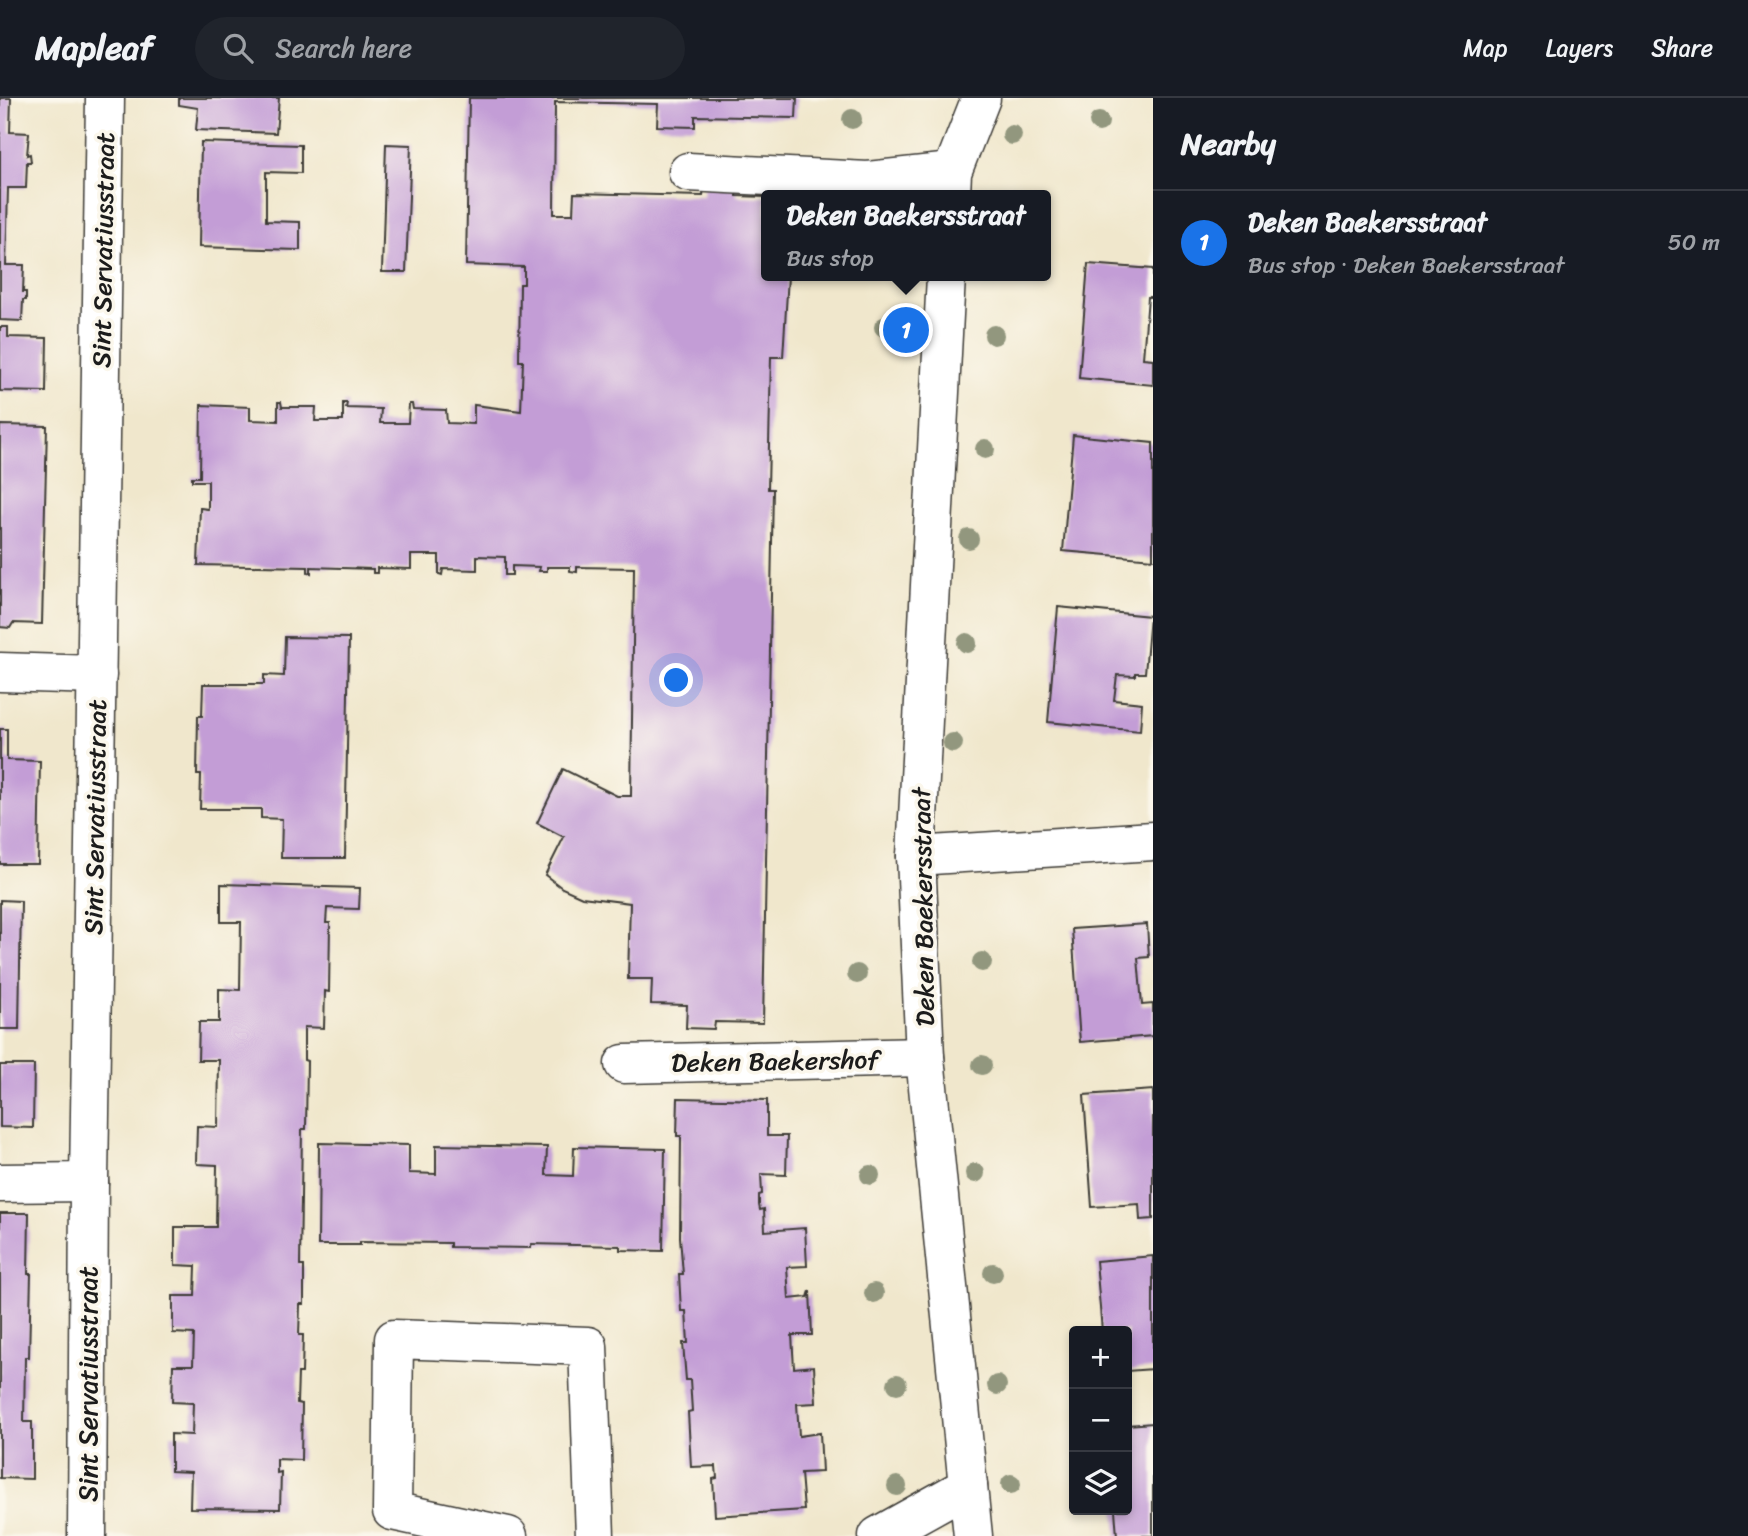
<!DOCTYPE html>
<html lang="en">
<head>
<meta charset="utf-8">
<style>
	body { margin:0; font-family:Sriracha,sans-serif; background:#20242c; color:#f1f3f6 }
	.controls { position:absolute; right:21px; bottom:21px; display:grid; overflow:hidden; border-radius:7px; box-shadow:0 4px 10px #0003 }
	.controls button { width:63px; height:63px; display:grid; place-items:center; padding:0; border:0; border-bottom:2px solid #363941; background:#171b24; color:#f1f3f6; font:35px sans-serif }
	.you { position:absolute; left:677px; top:583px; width:24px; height:24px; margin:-18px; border:5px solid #fff; border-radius:50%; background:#1a73e8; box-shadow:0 0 0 10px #1a73e833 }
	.badge { display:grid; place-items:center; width:46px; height:46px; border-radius:50%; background:#1a73e8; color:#fff; font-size:23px; font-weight:700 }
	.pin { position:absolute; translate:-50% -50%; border:4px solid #fff; box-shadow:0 2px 7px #0006 }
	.popup { position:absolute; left:761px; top:92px; width:290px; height:91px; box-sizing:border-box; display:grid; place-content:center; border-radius:7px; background:#171b24; filter:drop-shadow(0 2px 5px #0005); font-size:23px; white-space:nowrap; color:#9ea1a6 }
	.popup b { font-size:26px; color:#f1f3f6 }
	.popup::after { content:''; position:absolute; left:50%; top:100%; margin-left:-14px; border:14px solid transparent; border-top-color:#171b24 }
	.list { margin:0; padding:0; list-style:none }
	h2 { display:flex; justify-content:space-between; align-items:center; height:91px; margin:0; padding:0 28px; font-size:30px }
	h2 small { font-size:23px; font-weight:400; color:#9ea1a6 }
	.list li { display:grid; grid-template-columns:46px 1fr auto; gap:21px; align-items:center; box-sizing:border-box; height:105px; padding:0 28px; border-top:2px solid #363941 }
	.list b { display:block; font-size:26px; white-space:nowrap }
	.list p { margin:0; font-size:23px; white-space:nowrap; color:#9ea1a6 }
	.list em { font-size:23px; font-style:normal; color:#9ea1a6 }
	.icon { flex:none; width:38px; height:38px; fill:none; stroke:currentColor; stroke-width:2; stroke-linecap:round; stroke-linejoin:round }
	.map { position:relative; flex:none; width:1153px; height:1438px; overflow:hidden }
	header { display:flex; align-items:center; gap:42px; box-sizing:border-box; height:98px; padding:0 35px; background:#171b24; border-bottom:2px solid #363941 }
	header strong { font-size:33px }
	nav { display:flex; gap:38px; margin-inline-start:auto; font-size:24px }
	.search { width:490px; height:63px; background:#20242c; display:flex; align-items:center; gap:18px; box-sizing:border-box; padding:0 24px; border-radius:38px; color:#9ea1a6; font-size:26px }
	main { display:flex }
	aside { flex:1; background:#171b24 }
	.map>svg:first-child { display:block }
	.building { fill:#c39dd6 }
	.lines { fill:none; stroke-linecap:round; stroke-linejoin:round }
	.minor-casing { stroke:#3c3a36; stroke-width:41 }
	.minor { stroke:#fff; stroke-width:38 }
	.tree { fill:#92977e }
	.labels { text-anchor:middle; stroke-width:7; stroke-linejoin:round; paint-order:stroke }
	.street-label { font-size:26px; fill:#1c1c1c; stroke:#fbf7ec }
</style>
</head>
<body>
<header>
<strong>Mapleaf</strong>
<div class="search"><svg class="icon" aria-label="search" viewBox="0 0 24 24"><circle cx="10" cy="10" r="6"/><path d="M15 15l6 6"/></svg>Search here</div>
<nav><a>Map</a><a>Layers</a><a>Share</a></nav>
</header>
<main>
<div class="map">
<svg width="1153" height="1438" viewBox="0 0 1153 1438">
	<rect width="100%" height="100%" fill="#fbf7ec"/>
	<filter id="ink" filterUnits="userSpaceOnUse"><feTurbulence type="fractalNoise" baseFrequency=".0143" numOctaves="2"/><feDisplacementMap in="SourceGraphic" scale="14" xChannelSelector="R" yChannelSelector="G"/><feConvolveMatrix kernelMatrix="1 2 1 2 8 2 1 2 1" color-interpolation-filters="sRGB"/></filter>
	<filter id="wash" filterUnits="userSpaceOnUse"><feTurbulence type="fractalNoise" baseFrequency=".00686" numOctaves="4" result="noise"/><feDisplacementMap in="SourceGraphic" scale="28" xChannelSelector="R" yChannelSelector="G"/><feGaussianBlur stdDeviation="1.57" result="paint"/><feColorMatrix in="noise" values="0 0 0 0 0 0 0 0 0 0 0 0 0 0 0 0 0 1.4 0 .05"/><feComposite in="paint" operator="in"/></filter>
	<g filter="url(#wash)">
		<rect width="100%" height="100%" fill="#f0e7cc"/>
		<g id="blocks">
			<g class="building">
				<path d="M 0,0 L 11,0 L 10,34 L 29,35 L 27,57 L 30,56 L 31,64 L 27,64 L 26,90 L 8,90 L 7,130 L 6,167 L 24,167 L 23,194 L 26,194 L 26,202 L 23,202 L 22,223 L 0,222 Z"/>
				<path d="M 179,0 L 279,0 L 276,35 L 196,32 L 198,10 L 179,7 Z"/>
				<path d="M 469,0 L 797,0 L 796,20 L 695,18 L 695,29 L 657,28 L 658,6 L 555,4 L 554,116 L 573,116 L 574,95 L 703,98 L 704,89 L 737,90 L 737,98 L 766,99 L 766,178 L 788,178 L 783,259 L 771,259 L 768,391 L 773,391 L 763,925 L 715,924 L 714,931 L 686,930 L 687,907 L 651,906 L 652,881 L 628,881 L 630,805 L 582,799 L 562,790 L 545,777 L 564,739 L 537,725 L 563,671 L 617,698 L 631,698 L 634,470 L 577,469 L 577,474 L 570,473 L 570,469 L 547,469 L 547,473 L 539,473 L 540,469 L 512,468 L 512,477 L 505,477 L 505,459 L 477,458 L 477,472 L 443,471 L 442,477 L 439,476 L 439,457 L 411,457 L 411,471 L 377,470 L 377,475 L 373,475 L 373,471 L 311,469 L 311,475 L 308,474 L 308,469 L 198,467 L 200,410 L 208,411 L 208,383 L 192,383 L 192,379 L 200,379 L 201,307 L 250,309 L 250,322 L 278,323 L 278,304 L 281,304 L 282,309 L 316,309 L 315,323 L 343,323 L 343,305 L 347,305 L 346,310 L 381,311 L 380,325 L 408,325 L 409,306 L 412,306 L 413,311 L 446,312 L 447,325 L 474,326 L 474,307 L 521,313 L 523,263 L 519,263 L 520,186 L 524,186 L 524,169 L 466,167 Z"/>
				<path d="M 201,44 L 301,47 L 301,75 L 266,74 L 266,123 L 300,124 L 300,152 L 199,149 Z"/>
				<path d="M 386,46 L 411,47 L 406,174 L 382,174 Z"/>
				<path d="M 1088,166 L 1153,171 L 1153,199 L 1148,199 L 1143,260 L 1153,261 L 1153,287 L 1079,280 Z"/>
				<path d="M 0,229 L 8,229 L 8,239 L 47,240 L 46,294 L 0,293 Z"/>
				<path d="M 0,327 L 47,328 L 42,526 L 13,525 L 10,530 L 0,529 Z"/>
				<path d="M 1073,337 L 1153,345 L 1153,461 L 1063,453 Z"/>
				<path d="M 1058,509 L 1150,518 L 1145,575 L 1135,575 L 1135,578 L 1117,577 L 1114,602 L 1142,605 L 1140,633 L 1048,624 Z"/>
				<path d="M 285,539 L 349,540 L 345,760 L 281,760 L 282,721 L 261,720 L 261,711 L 200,711 L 201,677 L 197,677 L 198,618 L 202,618 L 203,586 L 264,586 L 264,577 L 284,578 Z"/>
				<path d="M 0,631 L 7,631 L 7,662 L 40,663 L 38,766 L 0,766 Z"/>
				<path d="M 221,786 L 360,790 L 359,811 L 327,810 L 326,825 L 330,825 L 329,894 L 325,893 L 324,930 L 304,929 L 304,962 L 307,963 L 306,1031 L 302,1031 L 300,1168 L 304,1168 L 304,1206 L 300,1206 L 299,1237 L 303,1237 L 302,1275 L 298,1275 L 297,1305 L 302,1306 L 301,1362 L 277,1361 L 277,1375 L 281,1374 L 280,1411 L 190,1410 L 191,1374 L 171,1373 L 171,1336 L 192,1337 L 193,1305 L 172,1304 L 173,1267 L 193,1267 L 194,1236 L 173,1235 L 173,1198 L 195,1198 L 196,1168 L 175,1167 L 175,1129 L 216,1129 L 217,1067 L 197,1066 L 196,1064 L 197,1028 L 218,1029 L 219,962 L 198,962 L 199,924 L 219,924 L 219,891 L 240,892 L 241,824 L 221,824 Z"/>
				<path d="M 0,802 L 21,803 L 19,931 L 0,931 Z"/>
				<path d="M 1147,826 L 1149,859 L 1138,860 L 1142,907 L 1153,906 L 1153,938 L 1080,944 L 1072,831 Z"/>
				<path d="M 0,967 L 34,967 L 33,1030 L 0,1029 Z"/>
				<path d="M 1153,992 L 1153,1121 L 1140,1122 L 1139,1106 L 1092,1109 L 1084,997 Z"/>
				<path d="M 678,1000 L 767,1002 L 767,1038 L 787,1038 L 786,1077 L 761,1076 L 762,1096 L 759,1097 L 759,1107 L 760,1112 L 764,1111 L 765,1133 L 805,1130 L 807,1168 L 787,1169 L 789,1201 L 808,1199 L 810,1193 L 812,1237 L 792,1237 L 794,1270 L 814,1268 L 816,1305 L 797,1306 L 799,1338 L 820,1335 L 822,1374 L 801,1375 L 804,1412 L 715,1418 L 713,1381 L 717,1380 L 716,1368 L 691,1369 L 688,1314 L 692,1313 L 690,1282 L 686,1282 L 683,1245 L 688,1245 L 686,1213 L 681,1213 L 679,1176 L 683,1176 L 680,1139 L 681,1038 L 677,1038 Z"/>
				<path d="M 319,1045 L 409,1047 L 409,1075 L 436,1076 L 436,1047 L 547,1049 L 546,1077 L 573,1078 L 574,1049 L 665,1051 L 663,1153 L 620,1152 L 620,1148 L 531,1146 L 531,1150 L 450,1149 L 450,1145 L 360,1144 L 360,1147 L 318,1147 Z"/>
				<path d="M 0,1115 L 29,1115 L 28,1176 L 31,1176 L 29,1259 L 25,1259 L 24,1324 L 32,1324 L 32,1381 L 0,1380 Z"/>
				<path d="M 1153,1158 L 1153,1271 L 1127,1273 L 1127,1233 L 1102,1233 L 1096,1163 Z"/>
				<path d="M 1153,1325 L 1153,1438 L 1117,1438 L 1115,1412 L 1127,1412 L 1127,1327 Z"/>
			</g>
		</g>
	</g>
	<g filter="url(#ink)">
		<use href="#blocks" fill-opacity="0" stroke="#3c3a36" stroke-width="2"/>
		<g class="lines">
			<g class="minor-casing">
				<g id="minor">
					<path d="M 688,74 L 868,83 L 952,74"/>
					<path d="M 951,97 L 952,74 L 981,0"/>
					<path d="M 946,178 L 916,758 L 925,959 L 973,1438"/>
					<path d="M 0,574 L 97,577"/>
					<path d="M 916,758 L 1153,743"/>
					<path d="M 624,966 L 925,959"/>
					<path d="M 0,1085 L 89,1084"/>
					<path d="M 87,1438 L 89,1084 L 105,0"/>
					<path d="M 508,1438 L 392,1413 L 394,1241 L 588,1248 L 595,1438"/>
					<path d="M 878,1438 L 968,1388"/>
				</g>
			</g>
			<use href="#minor" class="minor"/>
		</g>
		<g class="tree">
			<circle cx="852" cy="21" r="10"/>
			<circle cx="1099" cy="24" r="10"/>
			<circle cx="1012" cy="37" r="10"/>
			<circle cx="884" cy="229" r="10"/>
			<circle cx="994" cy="237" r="10"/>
			<circle cx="985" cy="351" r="10"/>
			<circle cx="969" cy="441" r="10"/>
			<circle cx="967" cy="545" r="10"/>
			<circle cx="953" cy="645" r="10"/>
			<circle cx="982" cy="864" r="10"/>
			<circle cx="857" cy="876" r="10"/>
			<circle cx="982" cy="967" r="10"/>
			<circle cx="975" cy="1075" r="10"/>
			<circle cx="870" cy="1077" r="10"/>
			<circle cx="993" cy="1175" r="10"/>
			<circle cx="874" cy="1195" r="10"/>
			<circle cx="897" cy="1286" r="10"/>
			<circle cx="997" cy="1287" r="10"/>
			<circle cx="1011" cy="1386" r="10"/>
			<circle cx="897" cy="1388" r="10"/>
		</g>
	</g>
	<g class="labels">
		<g class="street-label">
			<text transform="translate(103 152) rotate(-89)" y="9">Sint Servatiusstraat</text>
			<text transform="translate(95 719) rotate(-89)" y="9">Sint Servatiusstraat</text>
			<text transform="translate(923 809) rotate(-91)" y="9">Deken Baekersstraat</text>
			<text transform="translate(775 963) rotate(-1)" y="9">Deken Baekershof</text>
			<text transform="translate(88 1286) rotate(-90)" y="9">Sint Servatiusstraat</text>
		</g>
	</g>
</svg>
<div class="controls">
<button>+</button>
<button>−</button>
<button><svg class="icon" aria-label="layers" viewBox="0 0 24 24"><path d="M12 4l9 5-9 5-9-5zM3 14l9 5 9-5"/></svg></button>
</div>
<div class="you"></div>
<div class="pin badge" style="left:906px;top:232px">1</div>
<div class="popup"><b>Deken Baekersstraat</b>Bus stop</div>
</div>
<aside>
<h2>Nearby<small></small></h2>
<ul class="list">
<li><span class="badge">1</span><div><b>Deken Baekersstraat</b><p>Bus stop · Deken Baekersstraat</p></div><em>50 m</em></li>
</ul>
</aside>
</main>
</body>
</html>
